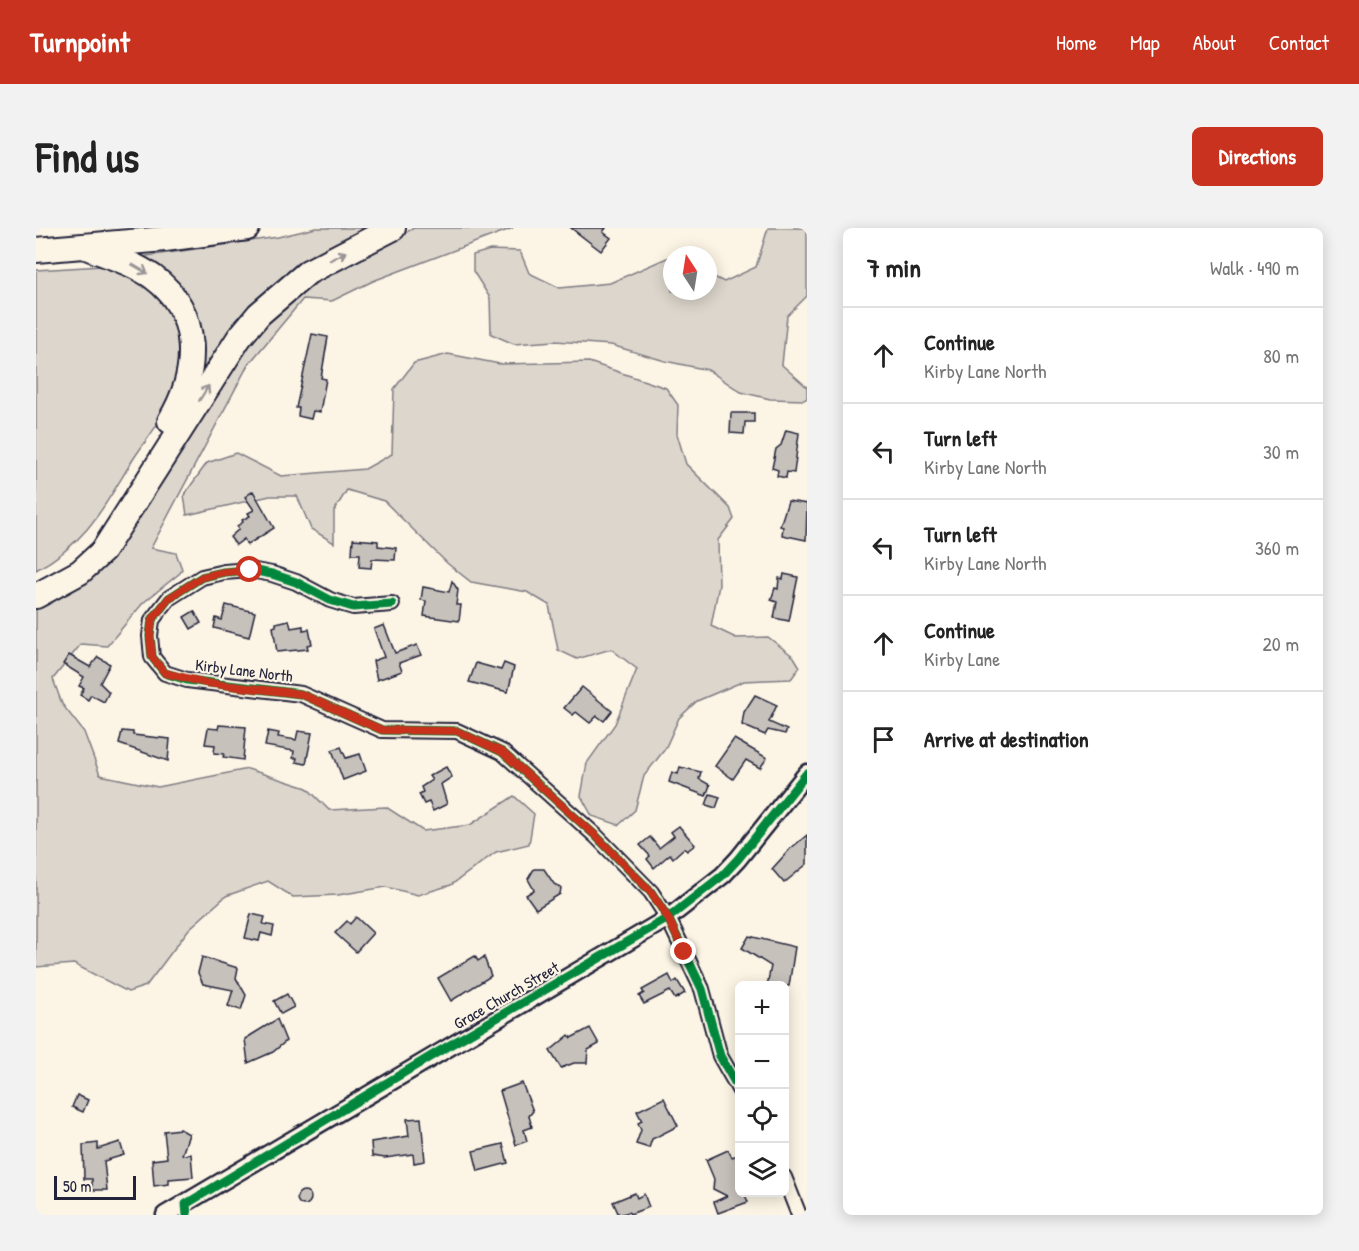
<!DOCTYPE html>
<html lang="en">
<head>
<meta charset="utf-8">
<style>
	body { margin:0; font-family:"Patrick Hand",sans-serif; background:#f2f2f2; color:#222 }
	.controls { position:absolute; right:18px; bottom:18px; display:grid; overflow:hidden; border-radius:9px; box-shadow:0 3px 15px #0003 }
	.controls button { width:54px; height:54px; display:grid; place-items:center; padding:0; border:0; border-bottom:2px solid #e0e0e0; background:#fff; color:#222; font:30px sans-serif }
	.compass { position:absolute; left:627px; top:18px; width:54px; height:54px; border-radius:50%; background:#fff; box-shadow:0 3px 15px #0003; rotate:348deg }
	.scale { position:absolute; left:18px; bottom:15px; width:82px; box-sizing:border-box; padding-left:6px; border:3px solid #22223b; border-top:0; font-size:16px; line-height:21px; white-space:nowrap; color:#22223b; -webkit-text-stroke:4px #fcf5e5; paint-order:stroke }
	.stop { position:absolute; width:18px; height:18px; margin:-14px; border:4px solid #c8321e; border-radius:50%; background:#fff }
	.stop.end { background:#c8321e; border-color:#fff; box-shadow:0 2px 6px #0008 }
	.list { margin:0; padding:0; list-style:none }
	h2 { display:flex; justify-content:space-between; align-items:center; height:78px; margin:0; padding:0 24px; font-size:26px }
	h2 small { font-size:20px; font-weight:400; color:#767676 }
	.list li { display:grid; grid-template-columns:39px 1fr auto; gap:18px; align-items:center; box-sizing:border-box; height:96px; padding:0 24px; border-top:2px solid #e0e0e0 }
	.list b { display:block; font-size:22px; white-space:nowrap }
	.list p { margin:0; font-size:20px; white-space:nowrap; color:#767676 }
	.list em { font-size:20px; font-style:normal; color:#767676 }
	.icon { flex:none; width:33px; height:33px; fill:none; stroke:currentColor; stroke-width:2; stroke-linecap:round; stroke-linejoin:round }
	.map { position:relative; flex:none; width:771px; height:987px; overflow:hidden; border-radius:9px }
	header { display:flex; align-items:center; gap:36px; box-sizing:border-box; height:84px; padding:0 30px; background:#c8321e; color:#fff }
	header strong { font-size:28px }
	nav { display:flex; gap:33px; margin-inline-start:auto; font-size:21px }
	.intro { display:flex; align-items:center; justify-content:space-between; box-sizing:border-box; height:144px; padding:0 36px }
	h1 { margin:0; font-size:42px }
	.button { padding:15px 27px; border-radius:9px; background:#c8321e; color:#fff; font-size:21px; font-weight:700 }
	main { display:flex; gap:36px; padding:0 36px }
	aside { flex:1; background:#fff; border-radius:9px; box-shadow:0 3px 15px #0003 }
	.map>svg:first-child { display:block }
	.green { fill:#dcd6cc; stroke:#7f7c84; stroke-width:1.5 }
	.building { fill:#c6c1bb; stroke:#22223b; stroke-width:1.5 }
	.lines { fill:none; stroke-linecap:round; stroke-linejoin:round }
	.minor-casing { stroke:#22223b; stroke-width:18 }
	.tertiary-casing { stroke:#22223b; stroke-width:21 }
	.motorway-casing { stroke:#22223b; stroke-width:28 }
	.minor { stroke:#fcf5e5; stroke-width:14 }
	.tertiary { stroke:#fcf5e5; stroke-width:16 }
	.motorway { stroke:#fcf5e5; stroke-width:24 }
	.cycleway-casing { stroke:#fcf5e5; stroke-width:13 }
	.cycleway { stroke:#00873e; stroke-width:9 }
	.oneway { stroke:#9a9698 }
	.route { stroke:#c8321e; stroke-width:8 }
	.labels { text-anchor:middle; stroke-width:4.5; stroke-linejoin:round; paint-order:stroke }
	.street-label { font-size:16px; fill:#22223b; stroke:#fcf5e5 }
</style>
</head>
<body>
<header>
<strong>Turnpoint</strong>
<nav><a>Home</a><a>Map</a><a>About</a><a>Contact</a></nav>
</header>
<div class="intro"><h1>Find us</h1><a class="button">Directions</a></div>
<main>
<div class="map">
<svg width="771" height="987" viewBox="0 0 771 987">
	<rect width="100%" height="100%" fill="#fcf5e5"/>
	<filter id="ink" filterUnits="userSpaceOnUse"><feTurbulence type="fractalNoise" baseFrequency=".0167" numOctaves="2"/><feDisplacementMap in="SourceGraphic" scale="12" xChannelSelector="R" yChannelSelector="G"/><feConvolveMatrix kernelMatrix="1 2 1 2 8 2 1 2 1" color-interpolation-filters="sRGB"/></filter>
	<g filter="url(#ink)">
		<g class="green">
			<path d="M 280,0 L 340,0 L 264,40 L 149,178 L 163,110 L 97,30 L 242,9 Z"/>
			<path d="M 378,0 L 477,0 L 337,53 L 296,73 L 267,71 L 212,137 L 115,320 L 140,325 L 146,341 L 144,345 L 107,375 L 71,418 L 45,416 L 17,451 L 26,476 L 48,504 L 64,547 L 122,559 L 212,541 L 271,560 L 293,582 L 350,579 L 387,603 L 434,597 L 478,568 L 498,586 L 493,616 L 460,624 L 415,657 L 382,667 L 350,659 L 302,667 L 257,669 L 232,653 L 190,668 L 153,701 L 110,758 L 92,764 L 38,736 L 0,739 L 0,380 L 14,374 L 207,118 L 246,76 L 276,53 Z"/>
			<path d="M 732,0 L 771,0 L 771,68 L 751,88 L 746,137 L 771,159 L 771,170 L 768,172 L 734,171 L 705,164 L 672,142 L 629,133 L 575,117 L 519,113 L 478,116 L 455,106 L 454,70 L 437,43 L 437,27 L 454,22 L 484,23 L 493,45 L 524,60 L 574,55 L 633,29 L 636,30 L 636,63 L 672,63 L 672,46 L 688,54 L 720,39 Z"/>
			<path d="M 66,38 C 81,43 105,47 116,59 C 144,88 156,127 140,164 C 130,187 112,209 98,230 C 68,278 52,314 0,342 L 0,42 Z"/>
			<path d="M 412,126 L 464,136 L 553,134 L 630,160 L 642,177 L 641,206 L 650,236 L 694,280 L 698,291 L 682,312 L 683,357 L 675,398 L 700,410 L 732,409 L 758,429 L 764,439 L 755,451 L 708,453 L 661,473 L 643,490 L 629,521 L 608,548 L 599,582 L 583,597 L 556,588 L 545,568 L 551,535 L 579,496 L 601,441 L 575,421 L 541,431 L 522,422 L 513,377 L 491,364 L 435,354 L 412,336 L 348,273 L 311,262 L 298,283 L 298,315 L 275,301 L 261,268 L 234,268 L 151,287 L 148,267 L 171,235 L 200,225 L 245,248 L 329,241 L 356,226 L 358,161 L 378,135 Z"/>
		</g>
		<g class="building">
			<path d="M 535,0 L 570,0 L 567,4 L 575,10 L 565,23 Z"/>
			<path d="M 276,106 L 292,109 L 285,150 L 290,151 L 284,184 L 277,183 L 275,191 L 262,188 L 263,180 L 260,180 Z"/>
			<path d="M 695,185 L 718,185 L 718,194 L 709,194 L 708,206 L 694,205 Z"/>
			<path d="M 750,202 L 763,205 L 758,245 L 751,244 L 750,250 L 741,248 L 742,242 L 736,240 L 740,221 L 745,217 Z"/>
			<path d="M 217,263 L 238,300 L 211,317 L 208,311 L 200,317 L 194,309 L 203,301 L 201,298 L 207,294 L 206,292 L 214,288 L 212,285 L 218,282 L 209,269 Z"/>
			<path d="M 752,273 L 771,276 L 770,312 L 746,307 L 747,299 L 744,298 Z"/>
			<path d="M 317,311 L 342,313 L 342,318 L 360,320 L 359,332 L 336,331 L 335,340 L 323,339 L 324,326 L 316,326 Z"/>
			<path d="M 748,346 L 762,349 L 753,393 L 738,390 L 741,374 L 735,372 L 739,360 L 742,361 L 743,350 L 747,351 Z"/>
			<path d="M 416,353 L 422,362 L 420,377 L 425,377 L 423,393 L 388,388 L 390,373 L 385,372 L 387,359 L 413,364 Z"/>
			<path d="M 190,377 L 219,384 L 213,409 L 178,400 L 180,390 L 186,392 Z"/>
			<path d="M 158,383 L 165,395 L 155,401 L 148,389 Z"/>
			<path d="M 253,392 L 255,400 L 267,398 L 267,402 L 273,401 L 276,416 L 271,417 L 272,421 L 241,424 L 237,399 L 240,398 L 240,395 Z"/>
			<path d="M 348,397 L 359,425 L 381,417 L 385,427 L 363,435 L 366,443 L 341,452 L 337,433 L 348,429 L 338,401 Z"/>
			<path d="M 33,427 L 54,439 L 62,429 L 74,436 L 64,455 L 73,464 L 68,474 L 55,467 L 52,472 L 44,467 L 48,460 L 43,458 L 48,449 L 27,436 Z"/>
			<path d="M 440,435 L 465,442 L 468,435 L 478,439 L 472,464 L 433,454 Z"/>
			<path d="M 546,459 L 576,483 L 568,493 L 561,488 L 554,495 L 540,484 L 537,487 L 528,480 Z"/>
			<path d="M 719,467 L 741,477 L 733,494 L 751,502 L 749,506 L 732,502 L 729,507 L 706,497 L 708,484 Z"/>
			<path d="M 183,497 L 210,499 L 207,532 L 187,529 L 188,526 L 178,525 L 179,517 L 169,516 L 172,500 L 182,501 Z"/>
			<path d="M 86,503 L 97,504 L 97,507 L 134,511 L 132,533 L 83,516 Z"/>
			<path d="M 232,503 L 243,505 L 242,509 L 260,512 L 262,503 L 276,505 L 270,536 L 260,534 L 261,530 L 257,530 L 258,523 L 229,518 Z"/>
			<path d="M 698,511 L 731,530 L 724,540 L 710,532 L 697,551 L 679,538 Z"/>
			<path d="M 305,519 L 310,530 L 324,526 L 330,543 L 307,552 L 296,522 Z"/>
			<path d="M 410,539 L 416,549 L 405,556 L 411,576 L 397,583 L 393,574 L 388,576 L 383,566 L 387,564 L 385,559 L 396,552 L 393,548 Z"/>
			<path d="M 644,539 L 665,544 L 663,551 L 674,557 L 670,568 L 633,554 L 636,544 L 642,546 Z"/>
			<path d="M 674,566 L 684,569 L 680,580 L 670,577 Z"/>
			<path d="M 643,598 L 659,617 L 651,623 L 648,620 L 637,630 L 634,626 L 618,640 L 611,631 L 614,628 L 604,617 L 614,609 L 623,620 L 638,608 L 635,604 Z"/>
			<path d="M 771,607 L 771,636 L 748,655 L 736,641 L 754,621 Z"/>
			<path d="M 498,641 L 508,641 L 518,656 L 525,660 L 524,666 L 500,681 L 490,667 L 498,662 L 492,651 Z"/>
			<path d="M 215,686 L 229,689 L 227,696 L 238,698 L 236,708 L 225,705 L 223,713 L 209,710 Z"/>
			<path d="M 320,689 L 337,705 L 320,724 L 299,705 L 311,693 L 314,696 Z"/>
			<path d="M 713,708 L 759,719 L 753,758 L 731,758 L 735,738 L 706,720 Z"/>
			<path d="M 439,728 L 442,733 L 448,729 L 455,748 L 415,773 L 402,750 Z"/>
			<path d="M 166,729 L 202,740 L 200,750 L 210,767 L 205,782 L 192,778 L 197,762 L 167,756 L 162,745 Z"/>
			<path d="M 633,747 L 637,755 L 641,752 L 649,765 L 639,771 L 634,763 L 608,776 L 603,768 L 608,765 L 606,762 Z"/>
			<path d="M 251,766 L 258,779 L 245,786 L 238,773 Z"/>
			<path d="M 241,791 L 250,813 L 237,824 L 212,835 L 209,811 Z"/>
			<path d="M 554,800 L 563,816 L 552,822 L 551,835 L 538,835 L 525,840 L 514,823 L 533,807 L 535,810 Z"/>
			<path d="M 486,855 L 497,883 L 493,888 L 496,899 L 488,902 L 491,913 L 480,917 L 464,863 Z"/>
			<path d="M 41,867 L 52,872 L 47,884 L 36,879 Z"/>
			<path d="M 628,870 L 642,898 L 616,911 L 613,920 L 600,916 L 605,902 L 602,895 L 606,893 L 601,883 Z"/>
			<path d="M 385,890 L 389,933 L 378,935 L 377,926 L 349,930 L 336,928 L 335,914 L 373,908 L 371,891 Z"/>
			<path d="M 144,901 L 153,906 L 146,927 L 155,926 L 157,949 L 133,951 L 133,956 L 118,958 L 116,932 L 131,930 L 128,903 Z"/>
			<path d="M 84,914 L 88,927 L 68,933 L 71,962 L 56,962 L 56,951 L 48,951 L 47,917 L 62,915 L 62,921 Z"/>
			<path d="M 467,916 L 472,935 L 442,943 L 437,923 Z"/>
			<path d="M 692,922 L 696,929 L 704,926 L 704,964 L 708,964 L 712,974 L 682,985 L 678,974 L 691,968 L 677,961 L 678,951 L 670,932 Z"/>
			<circle cx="268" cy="970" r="7"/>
			<path d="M 599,965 L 601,970 L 608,966 L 613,979 L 594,986 L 593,984 L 583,987 L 577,974 Z"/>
		</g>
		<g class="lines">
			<g class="minor-casing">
				<g id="minor">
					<path d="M 356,376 L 317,379 L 294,372 L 260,354 L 236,346 L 214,342 L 188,344 L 166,349 L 133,370 L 116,392 L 114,408 L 116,429 L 129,445 L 151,452 L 265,466 L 346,502 L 421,503 L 466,524 L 560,608 L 615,664 L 632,690 L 666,761 L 684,828 L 704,863"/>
					<path d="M 748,949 L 763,987"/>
				</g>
			</g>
			<g class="tertiary-casing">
				<path id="tertiary" d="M 129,987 L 632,690 L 687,647 L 702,631 L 771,545"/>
			</g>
			<g class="motorway-casing">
				<g id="motorway">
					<path d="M 50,19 C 73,28 97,35 117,49 C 166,85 163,145 134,193"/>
					<path d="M 0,22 L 129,11 L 211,0"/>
					<path d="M 0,368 L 44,344 L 67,323 L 203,110 L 223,86 L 272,44 L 357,0"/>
				</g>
			</g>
			<use href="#minor" class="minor"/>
			<use href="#tertiary" class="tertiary"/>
			<use href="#motorway" class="motorway"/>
			<g class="cycleway-casing">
				<g id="cycleway">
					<path d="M 356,376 L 317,379 L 294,372 L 260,354 L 236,346 L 214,342 L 188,344 L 166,349 L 133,370 L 116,392 L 114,408 L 116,429 L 129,445 L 151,452 L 265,466 L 346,502 L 421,503 L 466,524 L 560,608 L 615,664 L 632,690 L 666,761 L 684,828 L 704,863"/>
					<path d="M 151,987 L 150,976 L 402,824 L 632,690 L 687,647 L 702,631 L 771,545"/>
				</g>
			</g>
			<use href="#cycleway" class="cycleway"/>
		</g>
		<defs><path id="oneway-shaft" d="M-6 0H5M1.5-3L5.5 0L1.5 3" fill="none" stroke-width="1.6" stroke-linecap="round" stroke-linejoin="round" transform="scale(1.5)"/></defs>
		<g class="oneway">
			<use href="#oneway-shaft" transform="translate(302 28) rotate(-27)"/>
			<use href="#oneway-shaft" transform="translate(104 41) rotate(30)"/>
			<use href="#oneway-shaft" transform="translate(168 165) rotate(-58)"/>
		</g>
	</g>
	<g class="lines" filter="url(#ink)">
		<path class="route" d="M 214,342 L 188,344 L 166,349 L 133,370 L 116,392 L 114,408 L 116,429 L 129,445 L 170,455 L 265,466 L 346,502 L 421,503 L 466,524 L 560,608 L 615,664 L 632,690 L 648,724"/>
	</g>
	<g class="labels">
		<g class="street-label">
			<text transform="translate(208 442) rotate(7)" y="6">Kirby Lane North</text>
			<text transform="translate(470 767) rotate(-30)" y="6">Grace Church Street</text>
		</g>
	</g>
</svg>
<div class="controls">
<button>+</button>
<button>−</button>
<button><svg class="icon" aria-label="locate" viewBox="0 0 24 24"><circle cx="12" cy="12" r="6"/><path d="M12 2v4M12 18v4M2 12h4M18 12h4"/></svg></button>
<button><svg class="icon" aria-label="layers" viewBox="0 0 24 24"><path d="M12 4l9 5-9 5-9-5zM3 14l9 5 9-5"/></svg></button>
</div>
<svg class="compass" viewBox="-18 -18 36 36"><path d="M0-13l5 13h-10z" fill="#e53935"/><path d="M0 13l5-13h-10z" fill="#767676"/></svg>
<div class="scale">50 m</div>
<div class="stop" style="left:214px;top:342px"></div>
<div class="stop end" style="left:648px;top:724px"></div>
</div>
<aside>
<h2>7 min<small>Walk · 490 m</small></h2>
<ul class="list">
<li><svg class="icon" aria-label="ahead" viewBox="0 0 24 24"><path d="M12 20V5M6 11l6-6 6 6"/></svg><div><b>Continue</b><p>Kirby Lane North</p></div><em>80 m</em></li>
<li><svg class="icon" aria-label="left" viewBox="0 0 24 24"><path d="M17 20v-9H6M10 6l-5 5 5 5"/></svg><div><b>Turn left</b><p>Kirby Lane North</p></div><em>30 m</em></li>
<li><svg class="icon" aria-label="left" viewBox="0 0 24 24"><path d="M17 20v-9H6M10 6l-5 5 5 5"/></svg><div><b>Turn left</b><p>Kirby Lane North</p></div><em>360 m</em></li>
<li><svg class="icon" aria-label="ahead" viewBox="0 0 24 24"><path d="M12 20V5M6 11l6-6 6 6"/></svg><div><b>Continue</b><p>Kirby Lane</p></div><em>20 m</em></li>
<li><svg class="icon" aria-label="arrive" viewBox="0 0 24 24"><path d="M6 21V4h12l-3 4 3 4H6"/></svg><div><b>Arrive at destination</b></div></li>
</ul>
</aside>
</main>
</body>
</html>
